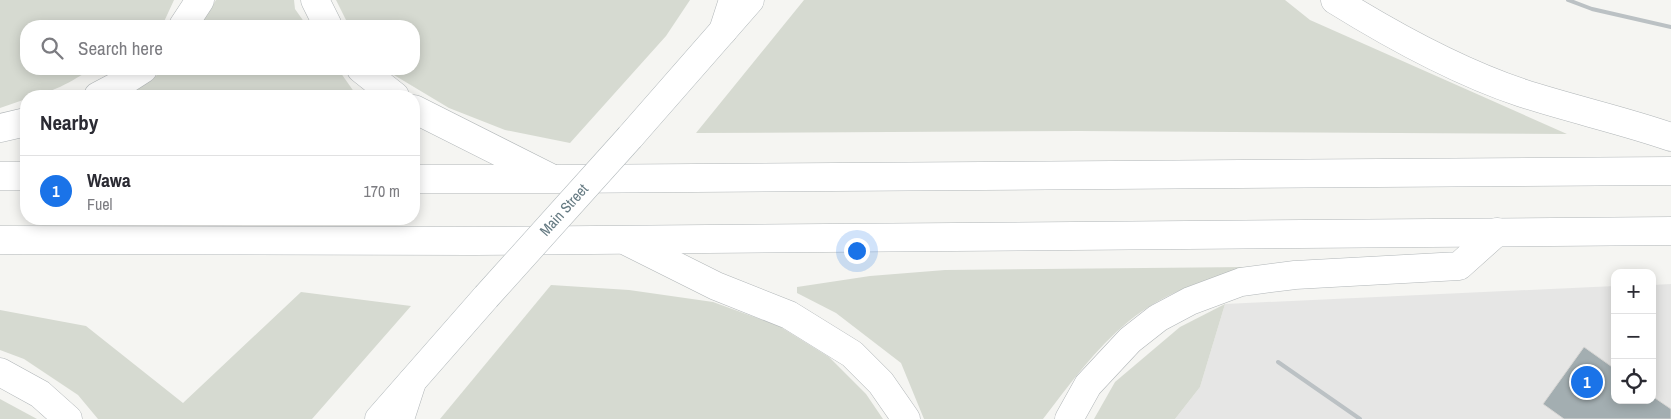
<!DOCTYPE html>
<html lang="en">
<head>
<meta charset="utf-8">
<style>
	body { margin:0; font-family:"Archivo Narrow",sans-serif; background:#f2f2f3; color:#2b2b33 }
	.controls { position:absolute; right:15px; bottom:15px; display:grid; overflow:hidden; border-radius:10px; box-shadow:0 2px 12px #0003 }
	.controls button { width:45px; height:45px; display:grid; place-items:center; padding:0; border:0; border-bottom:1px solid #e1e1e2; background:#fff; color:#2b2b33; font:25px sans-serif }
	.you { position:absolute; left:856px; top:250px; width:18px; height:18px; margin:-12px; border:4px solid #fff; border-radius:50%; background:#1a73e8; box-shadow:0 0 0 8px #1a73e833 }
	.badge { display:grid; place-items:center; width:32px; height:32px; border-radius:50%; background:#1a73e8; color:#fff; font-size:16px; font-weight:700 }
	.pin { position:absolute; translate:-50% -50%; border:2px solid #fff; box-shadow:0 1px 5px #0006 }
	.list { margin:0; padding:0; list-style:none }
	h2 { display:flex; justify-content:space-between; align-items:center; height:65px; margin:0; padding:0 20px; font-size:21px }
	h2 small { font-size:16px; font-weight:400; color:#7c7c81 }
	.list li { display:grid; grid-template-columns:32px 1fr auto; gap:15px; align-items:center; box-sizing:border-box; height:70px; padding:0 20px; border-top:1px solid #e1e1e2 }
	.list b { display:block; font-size:19px; white-space:nowrap }
	.list p { margin:0; font-size:16px; white-space:nowrap; color:#7c7c81 }
	.list em { font-size:16px; font-style:normal; color:#7c7c81 }
	.icon { flex:none; width:28px; height:28px; fill:none; stroke:currentColor; stroke-width:2; stroke-linecap:round; stroke-linejoin:round }
	.map { position:relative; flex:none; width:1671px; height:419px; overflow:hidden }
	.search { position:absolute; background:#fff; box-shadow:0 2px 12px #0003; left:20px; top:20px; width:400px; height:55px; display:flex; align-items:center; gap:12px; box-sizing:border-box; padding:0 18px; border-radius:20px; color:#7c7c81; font-size:19px }
	.panel { position:absolute; background:#fff; box-shadow:0 2px 12px #0003; left:20px; top:90px; width:400px; height:135px; border-radius:20px }
	.map>svg:first-child { display:block }
	.built { fill:#e6e6e5 }
	.green { fill:#d6dad1 }
	.building { fill:#a3aeb1; stroke:#d7d6d4 }
	.lines { fill:none; stroke-linecap:round; stroke-linejoin:round }
	.secondary-casing { stroke:#b0b7ba; stroke-width:29 }
	.highway-casing { stroke:#b1b6b8; stroke-width:29 }
	.lane { stroke:#bbc1c4; stroke-width:4 }
	.secondary { stroke:#fff; stroke-width:28 }
	.highway { stroke:#fff; stroke-width:28 }
	.secondary-bridge-casing { stroke:#b0b7ba; stroke-width:29; stroke-linecap:butt }
	.secondary-bridge { stroke:#fff; stroke-width:28 }
	.labels { text-anchor:middle; stroke-width:5; stroke-linejoin:round; paint-order:stroke }
	.street-label { font-size:15px; fill:#657a82; stroke:#fff }
</style>
</head>
<body>
<div class="map">
<svg width="1671" height="419" viewBox="0 0 1671 419">
	<rect width="100%" height="100%" fill="#f5f5f2"/>
	<path class="built" d="M 1671,284 L 1671,419 L 1175,419 L 1200,387 L 1225,304 L 1615,286 L 1615,400 L 1652,400 L 1652,285 Z"/>
	<g class="green">
		<path d="M 0,0 L 174,0 L 162,26 L 26,26 L 26,69 L 92,69 C 73,80 49,96 26,96 L 26,99 L 0,108 Z"/>
		<path d="M 216,0 L 294,0 L 295,9 L 307,26 L 199,26 Z"/>
		<path d="M 336,0 L 690,0 L 666,36 L 570,143 L 505,130 L 449,108 L 389,72 L 386,69 L 414,69 L 414,26 L 349,26 Z"/>
		<path d="M 804,0 L 1285,0 L 1310,20 L 1567,134 L 1079,131 L 696,133 Z"/>
		<path d="M 165,69 L 338,69 L 357,96 L 129,96 Z"/>
		<path d="M 1247,267 L 1247,268 C 1206,279 1163,293 1129,321 C 1095,349 1069,385 1043,419 L 924,419 L 901,363 L 836,313 L 797,293 L 797,287 L 870,276 L 945,270 Z"/>
		<path d="M 551,285 L 629,290 L 713,302 L 779,326 L 829,357 L 866,394 L 883,419 L 440,419 Z"/>
		<path d="M 301,292 L 411,306 L 312,419 L 98,419 L 78,395 L 24,359 L 0,350 L 0,310 L 86,326 L 183,403 Z"/>
		<path d="M 1225,304 L 1200,387 L 1175,419 L 1094,419 L 1115,382 L 1180,327 Z"/>
		<path d="M 0,399 L 37,419 L 0,419 Z"/>
	</g>
	<path class="building" d="M 1584,347 L 1615,369 L 1615,400 L 1652,400 L 1652,396 L 1671,409 L 1671,419 L 1564,419 L 1543,404 Z"/>
	<g class="lines">
		<g class="secondary-casing">
			<g id="secondary">
				<path d="M 630,137 L 750,0"/>
				<path d="M 379,419 L 486,297"/>
			</g>
		</g>
		<g class="highway-casing">
			<g id="highway">
				<path d="M 315,0 L 328,26"/>
				<path d="M 1335,0 C 1393,36 1456,71 1522,93 C 1571,109 1622,120 1671,137"/>
				<path d="M 183,26 L 200,0"/>
				<path d="M 723,31 L 733,0"/>
				<path d="M 361,69 L 395,96"/>
				<path d="M 98,96 L 115,87 L 143,69"/>
				<path d="M 414,109 L 549,177"/>
				<path d="M 0,128 L 26,122"/>
				<path d="M 0,176 L 26,176"/>
				<path d="M 414,179 L 555,179 L 1671,171"/>
				<path d="M 0,240 L 475,241 L 1671,231"/>
				<path d="M 628,242 L 716,286 L 789,315 L 852,354 L 881,383 L 906,419"/>
				<path d="M 0,372 L 40,394 L 68,419"/>
				<path d="M 400,419 L 412,382"/>
				<path d="M 1069,419 L 1088,385 L 1130,340 L 1158,318 L 1190,301 L 1241,282 L 1295,275 L 1459,266 L 1497,232"/>
			</g>
		</g>
		<g class="lane">
			<path d="M 1568,0 L 1592,9 L 1671,27"/>
			<path d="M 1278,362 L 1360,419"/>
		</g>
		<use href="#secondary" class="secondary"/>
		<use href="#highway" class="highway"/>
		<g class="secondary-bridge-casing">
			<path id="secondary-bridge" d="M 486,297 L 630,137"/>
		</g>
		<use href="#secondary-bridge" class="secondary-bridge"/>
	</g>
	<g class="labels">
		<g class="street-label">
			<text transform="translate(564 210) rotate(-48)" y="5">Main Street</text>
		</g>
	</g>
</svg>
<div class="controls">
<button>+</button>
<button>−</button>
<button><svg class="icon" aria-label="locate" viewBox="0 0 24 24"><circle cx="12" cy="12" r="6"/><path d="M12 2v4M12 18v4M2 12h4M18 12h4"/></svg></button>
</div>
<div class="you"></div>
<div class="pin badge" style="left:1587px;top:382px">1</div>
<div class="search"><svg class="icon" aria-label="search" viewBox="0 0 24 24"><circle cx="10" cy="10" r="6"/><path d="M15 15l6 6"/></svg>Search here</div>
<section class="panel">
<h2>Nearby<small></small></h2>
<ul class="list">
<li><span class="badge">1</span><div><b>Wawa</b><p>Fuel</p></div><em>170 m</em></li>
</ul>
</section>
</div>
</body>
</html>
